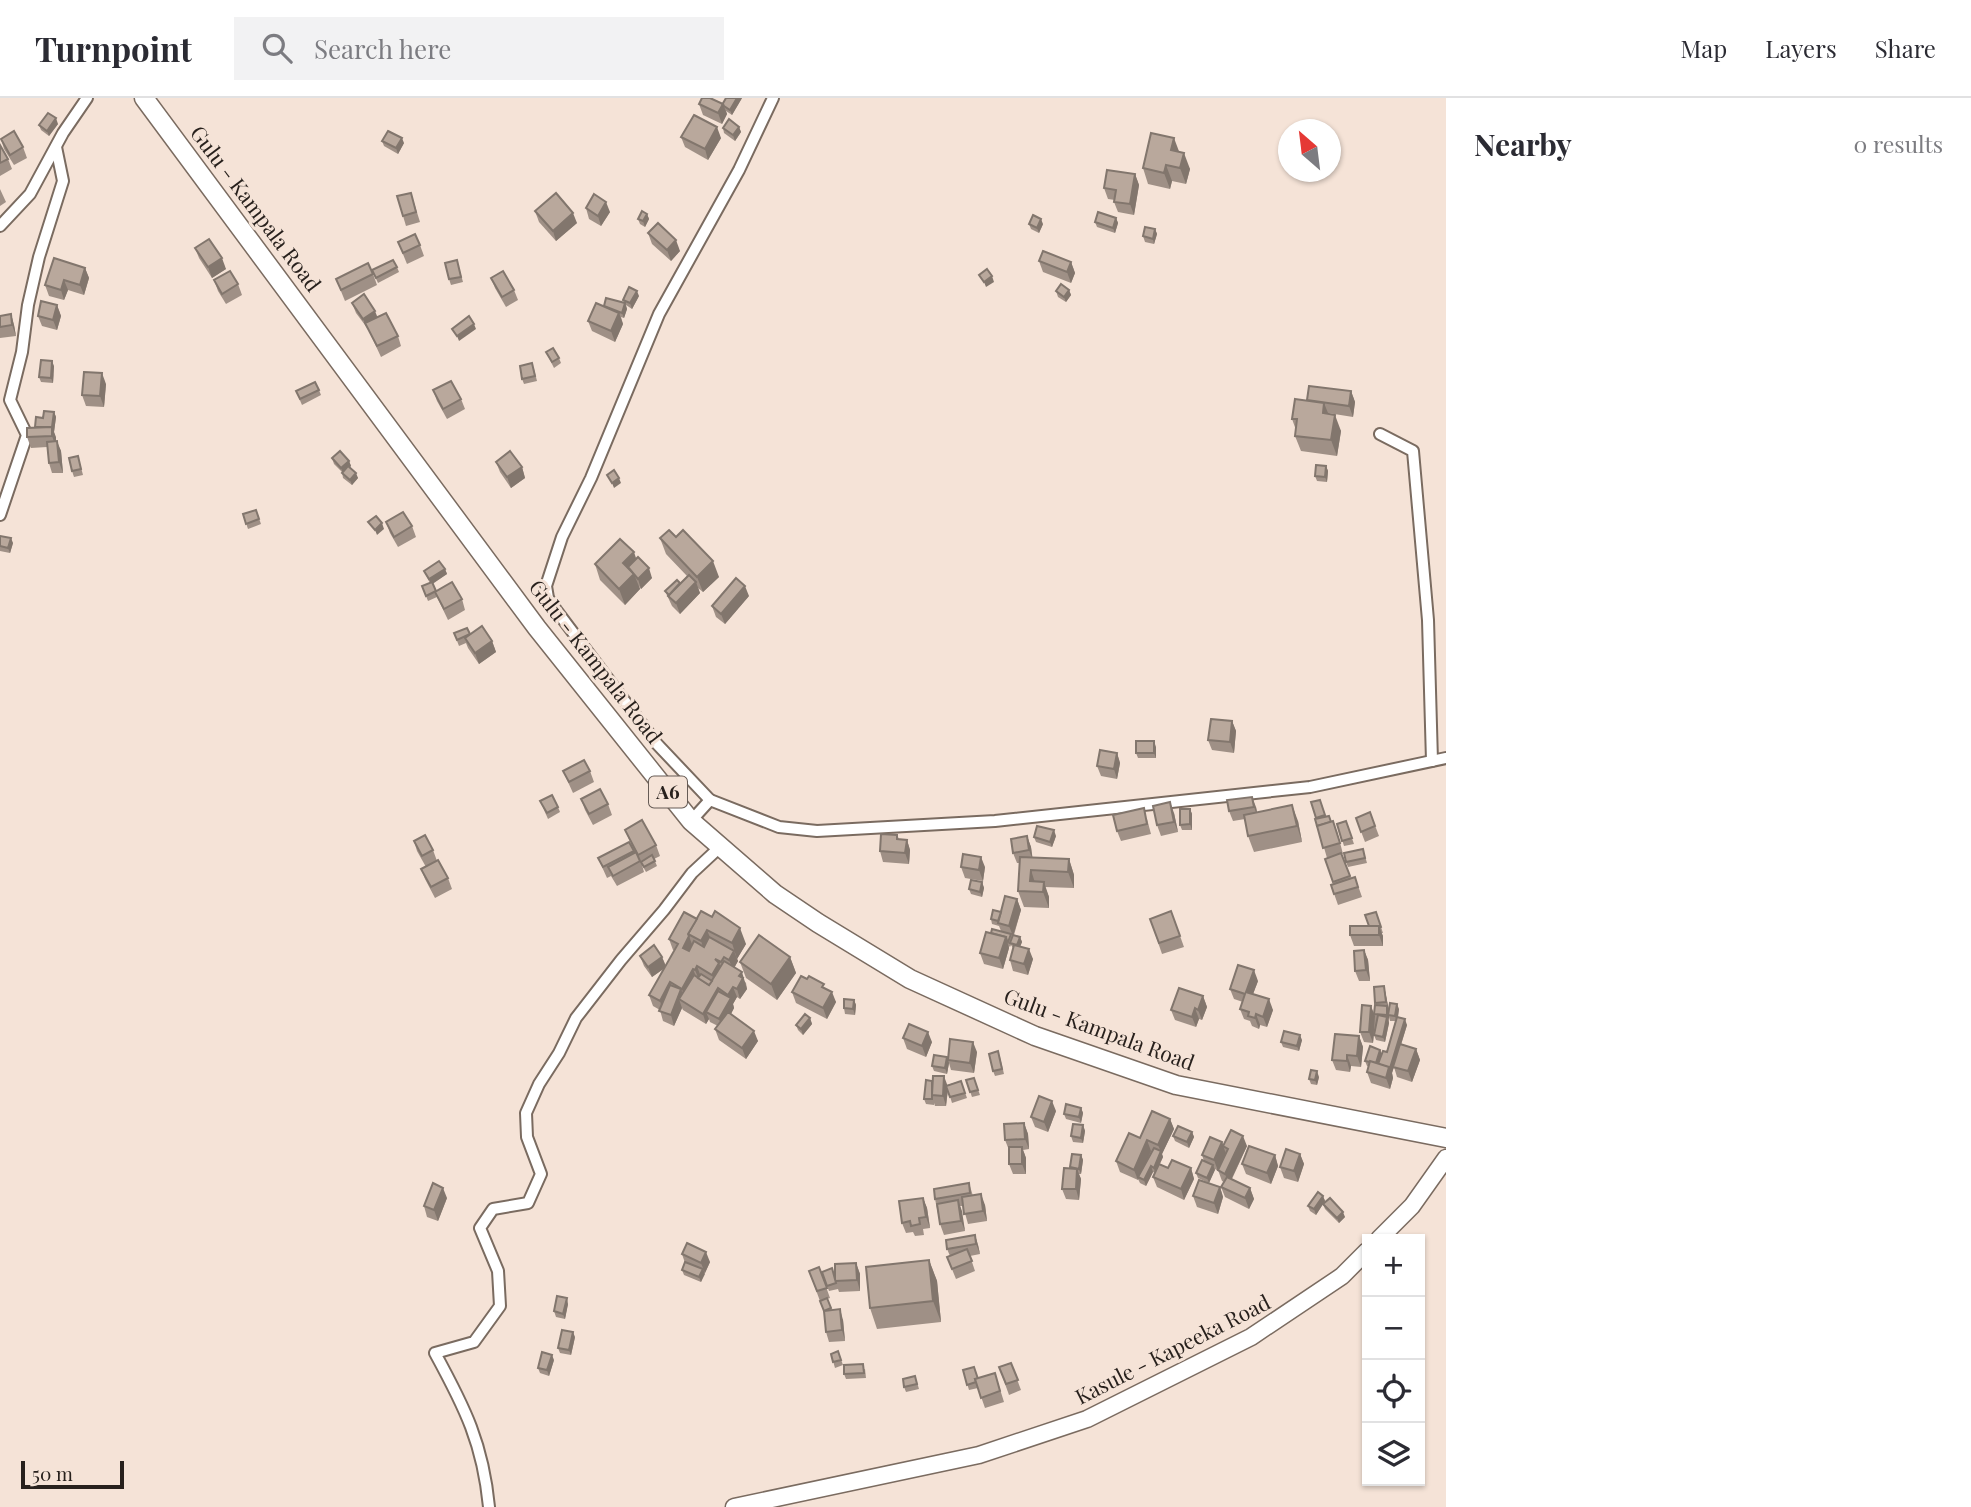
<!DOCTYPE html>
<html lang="en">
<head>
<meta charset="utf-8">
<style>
	body { margin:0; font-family:"Playfair Display",serif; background:#f2f2f3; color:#2b2b33 }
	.controls { position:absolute; right:21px; bottom:21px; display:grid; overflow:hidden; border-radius:0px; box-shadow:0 2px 5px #0004 }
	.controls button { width:63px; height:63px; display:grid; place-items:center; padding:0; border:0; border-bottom:2px solid #e1e1e2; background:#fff; color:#2b2b33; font:35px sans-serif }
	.compass { position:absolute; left:1278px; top:21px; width:63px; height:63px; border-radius:50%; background:#fff; box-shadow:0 2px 5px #0004; rotate:332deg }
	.scale { position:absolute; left:21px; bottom:18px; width:103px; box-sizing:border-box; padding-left:7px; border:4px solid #28211d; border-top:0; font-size:19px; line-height:24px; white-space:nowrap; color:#28211d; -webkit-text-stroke:5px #f5e3d7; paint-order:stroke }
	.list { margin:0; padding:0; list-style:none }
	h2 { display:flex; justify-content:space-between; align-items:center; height:91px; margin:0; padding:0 28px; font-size:30px }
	h2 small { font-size:23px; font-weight:400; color:#7c7c81 }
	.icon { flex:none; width:38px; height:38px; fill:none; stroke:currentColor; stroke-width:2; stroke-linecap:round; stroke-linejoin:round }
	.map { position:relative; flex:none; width:1446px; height:1409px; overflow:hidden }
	header { display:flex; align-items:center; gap:42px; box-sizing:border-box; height:98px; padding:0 35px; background:#fff; border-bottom:2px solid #e1e1e2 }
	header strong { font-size:33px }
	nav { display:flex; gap:38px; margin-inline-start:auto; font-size:24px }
	.search { width:490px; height:63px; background:#f2f2f3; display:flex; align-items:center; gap:18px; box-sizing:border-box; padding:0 24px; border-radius:0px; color:#7c7c81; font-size:26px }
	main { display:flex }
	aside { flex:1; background:#fff }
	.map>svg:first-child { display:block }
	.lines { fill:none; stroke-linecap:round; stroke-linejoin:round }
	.street-casing { stroke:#7a6b60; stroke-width:14 }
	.secondary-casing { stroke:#7a6b60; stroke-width:19 }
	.primary-casing { stroke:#7a6b60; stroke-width:21 }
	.street { stroke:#fff; stroke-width:10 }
	.secondary { stroke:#fff; stroke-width:16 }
	.primary { stroke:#fff; stroke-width:18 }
	.wall { fill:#9f9086 }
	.shaded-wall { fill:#82766d }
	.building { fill:#b9a89c; stroke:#82766d; stroke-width:2 }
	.labels { text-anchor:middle; stroke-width:6; stroke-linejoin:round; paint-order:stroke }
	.shield { fill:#f5e3d7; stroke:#665b55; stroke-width:2 }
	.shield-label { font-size:19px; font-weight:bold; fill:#28211d }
	.street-label { font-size:21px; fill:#28211d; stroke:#f5e3d7 }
</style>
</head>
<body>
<header>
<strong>Turnpoint</strong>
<div class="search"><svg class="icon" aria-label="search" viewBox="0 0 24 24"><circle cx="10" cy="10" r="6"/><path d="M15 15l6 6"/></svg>Search here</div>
<nav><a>Map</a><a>Layers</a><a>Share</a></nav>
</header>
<main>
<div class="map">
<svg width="1446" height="1409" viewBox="0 0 1446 1409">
	<rect width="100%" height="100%" fill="#f5e3d7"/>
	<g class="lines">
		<g class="street-casing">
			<g id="street">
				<path d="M 0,128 L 30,96 L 63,35 L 87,0"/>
				<path d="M 1380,336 L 1413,353 L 1428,522 L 1432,663"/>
				<path d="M 0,417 L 27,337 L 10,302 L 22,254 L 28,207 L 39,159 L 63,83 L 56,49"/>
				<path d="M 710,702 L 657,646 L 556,512 L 548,500 L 546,488 L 562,439 L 591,380 L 659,216 L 739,72 L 773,0"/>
				<path d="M 691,723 L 710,702 L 779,729 L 817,733 L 995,723 L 1310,689 L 1446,660"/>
				<path d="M 489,1409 C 483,1346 465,1310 435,1255 L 474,1244 L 500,1208 L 498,1173 L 480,1130 L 493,1111 L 528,1105 L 541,1076 L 527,1039 L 526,1015 L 539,986 L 559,955 L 576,920 L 621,862 L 664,812 L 692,775 L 721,748"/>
			</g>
		</g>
		<g class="secondary-casing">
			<g id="secondary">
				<path d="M 1379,1141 L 1412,1108 L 1446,1060"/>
				<path d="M 734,1409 L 979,1357 L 1087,1321 L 1251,1239 L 1342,1178 L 1367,1153"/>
			</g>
		</g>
		<g class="primary-casing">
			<path id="primary" d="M 144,0 L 537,530 L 691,723 L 775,796 L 818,825 L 910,881 L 1035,938 L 1176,987 L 1446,1040"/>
		</g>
		<use href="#street" class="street"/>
		<use href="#secondary" class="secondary"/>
		<use href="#primary" class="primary"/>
	</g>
	<g class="wall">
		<path d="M 742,0 L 732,17 L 726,13 L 727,16 L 722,26 L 703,17 L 699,6 L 722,6 Z"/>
		<path d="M 58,26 L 49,38 L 41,32 L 39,27 Z"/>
		<path d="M 739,29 L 741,34 L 735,43 L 724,35 L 723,30 Z"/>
		<path d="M 681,39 L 721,40 L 708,62 L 685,49 Z"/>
		<path d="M 1,41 L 23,49 L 27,60 L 14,67 L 4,51 Z"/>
		<path d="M 382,43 L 404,45 L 398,56 L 384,48 Z"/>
		<path d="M 0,47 L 8,61 L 12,71 L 0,78 Z"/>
		<path d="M 1179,54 L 1190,71 L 1186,86 L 1172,83 L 1170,91 L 1148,86 L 1143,70 Z"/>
		<path d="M 1135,76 L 1139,87 L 1134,117 L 1118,114 L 1114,104 L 1115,102 L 1108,101 L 1104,90 Z"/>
		<path d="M 0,91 L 6,104 L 0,108 Z"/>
		<path d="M 411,95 L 420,124 L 406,128 L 403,118 Z"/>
		<path d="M 586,110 L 610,114 L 601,128 L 589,121 Z"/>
		<path d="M 535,113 L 577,125 L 556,143 L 539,124 Z"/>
		<path d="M 647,116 L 649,121 L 645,129 L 640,126 L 638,121 Z"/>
		<path d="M 1116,120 L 1118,125 L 1115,135 L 1097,129 L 1095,124 Z"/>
		<path d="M 1029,126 L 1043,126 L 1039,135 L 1031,131 Z"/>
		<path d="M 1155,131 L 1157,136 L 1154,146 L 1145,144 L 1143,138 Z"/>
		<path d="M 648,135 L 680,153 L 671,163 L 652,146 Z"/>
		<path d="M 398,144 L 420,147 L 424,158 L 407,166 Z"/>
		<path d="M 195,150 L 226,171 L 212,180 L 199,160 Z"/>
		<path d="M 457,162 L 463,184 L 451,187 L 449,181 Z"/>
		<path d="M 1039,163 L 1071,164 L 1075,175 L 1071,185 L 1043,174 Z"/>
		<path d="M 397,169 L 399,174 L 378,185 L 372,172 Z"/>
		<path d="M 85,170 L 89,180 L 84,197 L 68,192 L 64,202 L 49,198 L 45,187 Z"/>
		<path d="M 373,176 L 377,187 L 345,203 L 336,181 Z"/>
		<path d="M 491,180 L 514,192 L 518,202 L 506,209 L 495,190 Z"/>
		<path d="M 214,182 L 238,186 L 242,197 L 226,206 L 218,193 Z"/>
		<path d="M 1069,192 L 1071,197 L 1066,204 L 1058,199 L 1056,193 Z"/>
		<path d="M 639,198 L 632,211 L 626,207 L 627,211 L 624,220 L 621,219 L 623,226 L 615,244 L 592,233 L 588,223 L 604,208 L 624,205 L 623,202 Z"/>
		<path d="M 352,205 L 378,219 L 398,238 L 401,248 L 381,259 L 368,231 L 356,215 Z"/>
		<path d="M 57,207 L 61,218 L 57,232 L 42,228 L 38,218 Z"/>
		<path d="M 11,216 L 14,227 L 16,238 L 0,240 L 0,218 Z"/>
		<path d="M 546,254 L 559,260 L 561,265 L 554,270 Z"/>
		<path d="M 54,268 L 53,285 L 41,284 L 39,279 Z"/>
		<path d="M 534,271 L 537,283 L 524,286 L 522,281 Z"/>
		<path d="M 106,286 L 104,309 L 86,308 L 82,297 Z"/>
		<path d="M 319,292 L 321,297 L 302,307 L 296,293 Z"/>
		<path d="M 433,292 L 461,301 L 465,311 L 447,321 L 437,303 Z"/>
		<path d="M 1351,293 L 1355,304 L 1353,319 L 1328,315 L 1341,333 L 1337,358 L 1301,353 L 1295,338 L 1296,332 L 1292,321 L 1307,302 Z"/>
		<path d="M 54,314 L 56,319 L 54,334 L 56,343 L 61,353 L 63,375 L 52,375 L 49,365 L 47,349 L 31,350 L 27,339 L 43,320 Z"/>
		<path d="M 78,358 L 83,377 L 74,379 L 72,373 Z"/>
		<path d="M 332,360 L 349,363 L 351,368 L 350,369 L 358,380 L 352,387 L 343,380 L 342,374 L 334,366 Z"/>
		<path d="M 496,364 L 522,369 L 525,380 L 511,390 L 500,374 Z"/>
		<path d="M 1326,368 L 1328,373 L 1327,384 L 1317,383 L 1315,378 Z"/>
		<path d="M 256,412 L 261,426 L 248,431 L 243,416 Z"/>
		<path d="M 386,424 L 412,428 L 416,439 L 398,449 L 390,435 Z"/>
		<path d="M 0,438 L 13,445 L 10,455 L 0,453 Z"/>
		<path d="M 660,440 L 719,479 L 703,494 L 698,490 L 700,495 L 680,516 L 672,508 L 665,493 L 680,485 L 687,478 L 666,456 Z"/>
		<path d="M 636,461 L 652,480 L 641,491 L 639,488 L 640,491 L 625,507 L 600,482 L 595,466 Z"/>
		<path d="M 445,471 L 447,476 L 433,485 L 436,493 L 462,501 L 465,512 L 448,522 L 437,499 L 428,503 L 422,488 L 430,485 L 424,473 Z"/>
		<path d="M 749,498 L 725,526 L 716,519 L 712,508 Z"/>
		<path d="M 454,535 L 470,536 L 492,543 L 496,554 L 479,566 L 468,550 L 466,545 L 459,548 Z"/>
		<path d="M 1232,623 L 1236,633 L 1234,655 L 1212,652 L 1208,642 Z"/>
		<path d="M 1156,649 L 1156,660 L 1138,660 L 1136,655 Z"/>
		<path d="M 1117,655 L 1120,665 L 1117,681 L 1101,678 L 1097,668 Z"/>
		<path d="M 563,673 L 590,673 L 594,684 L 573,695 Z"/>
		<path d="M 581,701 L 608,706 L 612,717 L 593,727 L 585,712 Z"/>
		<path d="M 1320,702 L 1326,719 L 1331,723 L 1337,733 L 1343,756 L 1342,756 L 1351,780 L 1355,779 L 1362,799 L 1338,807 L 1331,787 L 1334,786 L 1325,761 L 1327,760 L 1311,704 Z"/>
		<path d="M 540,703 L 558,709 L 560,714 L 548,721 Z"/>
		<path d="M 1256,709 L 1257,714 L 1298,723 L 1302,744 L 1254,754 L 1248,738 L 1245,721 L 1233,723 L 1229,713 Z"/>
		<path d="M 1190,711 L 1192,716 L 1192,732 L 1182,732 L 1180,727 Z"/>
		<path d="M 1370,714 L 1379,738 L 1365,744 L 1356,720 Z"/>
		<path d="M 1174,715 L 1178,734 L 1161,738 L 1157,727 Z"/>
		<path d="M 1147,721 L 1151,736 L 1121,743 L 1117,733 Z"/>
		<path d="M 1346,723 L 1354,746 L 1344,748 L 1337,726 Z"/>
		<path d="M 625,732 L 656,747 L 660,758 L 654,761 L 657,768 L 646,774 L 642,767 L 644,774 L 617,788 L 611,778 L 607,780 L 598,760 L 631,746 Z"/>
		<path d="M 897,737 L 899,741 L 907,742 L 910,752 L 909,766 L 883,764 L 880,753 Z"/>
		<path d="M 1027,738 L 1031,749 L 1032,760 L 1069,761 L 1074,777 L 1074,790 L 1045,789 L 1049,799 L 1049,810 L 1024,809 L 1018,793 L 1020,765 L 1017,765 L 1013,755 Z"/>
		<path d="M 1056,738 L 1052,749 L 1036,744 L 1034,739 Z"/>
		<path d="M 414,743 L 433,752 L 437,763 L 448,780 L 452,791 L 435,800 L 425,781 L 421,771 L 426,769 L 417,753 Z"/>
		<path d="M 1363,751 L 1367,765 L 1348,769 L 1346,764 Z"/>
		<path d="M 961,769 L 985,769 L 983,783 L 965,780 Z"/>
		<path d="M 982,784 L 984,790 L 982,799 L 971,796 L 969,791 Z"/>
		<path d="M 1017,801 L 1021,812 L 1014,837 L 1020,839 L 1022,844 L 1020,848 L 1033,861 L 1028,877 L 1013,873 L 1010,862 L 1013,850 L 1011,847 L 1010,849 L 1009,848 L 1009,850 L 1003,871 L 984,866 L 980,855 L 1001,833 L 999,828 L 992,826 L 991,821 L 1001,814 Z"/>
		<path d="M 1171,813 L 1184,849 L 1162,856 L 1150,821 Z"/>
		<path d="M 684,814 L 746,846 L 737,861 L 738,863 L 734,870 L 746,885 L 747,891 L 740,901 L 737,899 L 733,906 L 734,910 L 731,916 L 758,943 L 746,961 L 719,942 L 715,931 L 718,928 L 710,924 L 709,921 L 706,926 L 683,912 L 682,910 L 674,928 L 663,923 L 660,912 L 653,908 L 649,897 L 665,870 L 652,879 L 644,868 L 640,858 L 662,859 L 666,868 L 675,852 L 673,852 L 669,841 Z"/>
		<path d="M 1376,814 L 1383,835 L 1381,835 L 1383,838 L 1383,848 L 1354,848 L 1350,837 L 1369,828 Z"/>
		<path d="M 1364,852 L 1368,862 L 1370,883 L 1359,883 L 1355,873 Z"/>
		<path d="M 790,859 L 796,875 L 777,902 L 746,880 L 740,864 Z"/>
		<path d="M 1258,883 L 1253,896 L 1273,912 L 1267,929 L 1260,927 L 1259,931 L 1252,928 L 1250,923 L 1244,921 L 1240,911 L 1243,904 L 1234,901 L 1230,891 Z"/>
		<path d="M 1384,888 L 1389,912 L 1399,911 L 1398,920 L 1407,927 L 1401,947 L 1416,951 L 1420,962 L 1412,984 L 1397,979 L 1394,969 L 1392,975 L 1393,980 L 1390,991 L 1371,985 L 1367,974 L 1369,969 L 1367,968 L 1365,963 L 1380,952 L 1382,956 L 1387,954 L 1396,923 L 1390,923 L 1389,919 L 1389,925 L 1385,944 L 1376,942 L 1374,937 L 1373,945 L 1364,944 L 1360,934 L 1374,915 L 1376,907 L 1375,905 Z"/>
		<path d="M 826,891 L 836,904 L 827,921 L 796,905 L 792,894 Z"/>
		<path d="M 1203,898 L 1207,909 L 1202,922 L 1199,921 L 1196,929 L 1175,922 L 1171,912 Z"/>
		<path d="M 854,902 L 856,907 L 855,917 L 845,916 L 844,910 Z"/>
		<path d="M 810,920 L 812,926 L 803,937 L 798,932 L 796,927 Z"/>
		<path d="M 1359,938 L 1363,949 L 1361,969 L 1351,968 L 1350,974 L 1336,972 L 1332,962 Z"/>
		<path d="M 903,940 L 932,944 L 926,959 L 907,951 Z"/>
		<path d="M 1302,942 L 1299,953 L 1283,949 L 1281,944 Z"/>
		<path d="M 977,954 L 974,975 L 951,972 L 949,965 L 947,976 L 934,973 L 932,968 L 947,959 Z"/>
		<path d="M 1000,959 L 1004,976 L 995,978 L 993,973 Z"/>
		<path d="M 1319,979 L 1317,987 L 1311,986 L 1309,981 Z"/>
		<path d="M 974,980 L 980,997 L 972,999 L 966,982 Z"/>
		<path d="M 961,983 L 967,1000 L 952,1005 L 948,992 L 946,1008 L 935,1008 L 934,1005 L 934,1007 L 926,1006 L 924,1001 L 947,987 Z"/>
		<path d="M 1081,1010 L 1083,1015 L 1081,1025 L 1066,1021 L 1064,1016 Z"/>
		<path d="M 1056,1013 L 1048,1034 L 1035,1029 L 1031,1019 Z"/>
		<path d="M 1170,1021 L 1174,1031 L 1162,1056 L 1163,1059 L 1160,1066 L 1168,1070 L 1191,1070 L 1194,1081 L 1184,1102 L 1157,1089 L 1153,1079 L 1155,1075 L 1153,1074 L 1146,1088 L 1140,1085 L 1138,1081 L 1138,1082 L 1120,1074 L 1116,1063 L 1140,1040 Z"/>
		<path d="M 1024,1025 L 1028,1036 L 1029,1051 L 1023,1052 L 1026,1060 L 1026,1076 L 1013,1076 L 1009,1066 L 1009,1052 L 1005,1042 Z"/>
		<path d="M 1083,1027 L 1085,1033 L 1083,1045 L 1073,1044 L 1071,1038 Z"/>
		<path d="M 1192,1034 L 1194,1039 L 1189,1050 L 1175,1043 L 1173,1038 Z"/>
		<path d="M 1222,1044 L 1224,1048 L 1247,1048 L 1232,1081 L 1250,1090 L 1254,1101 L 1249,1111 L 1225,1099 L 1221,1089 L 1224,1084 L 1222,1083 L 1218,1072 L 1226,1056 L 1218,1073 L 1215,1071 L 1209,1085 L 1198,1080 L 1196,1075 L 1204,1063 L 1202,1057 Z"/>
		<path d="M 1300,1056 L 1304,1066 L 1298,1084 L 1284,1080 L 1280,1069 Z"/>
		<path d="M 1081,1057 L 1083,1062 L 1081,1076 L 1079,1076 L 1081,1081 L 1079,1102 L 1066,1101 L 1062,1091 L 1070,1070 Z"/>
		<path d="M 1275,1057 L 1278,1068 L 1271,1086 L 1246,1076 L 1242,1066 Z"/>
		<path d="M 969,1085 L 973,1098 L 985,1107 L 987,1123 L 968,1126 L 963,1108 L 960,1108 L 965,1133 L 944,1137 L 940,1126 L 935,1101 Z"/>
		<path d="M 1220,1089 L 1223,1099 L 1218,1116 L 1197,1109 L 1193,1098 Z"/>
		<path d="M 1323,1098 L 1325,1103 L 1345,1119 L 1339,1125 L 1325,1111 L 1323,1106 L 1316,1117 L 1310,1113 L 1308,1108 Z"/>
		<path d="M 447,1100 L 438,1123 L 427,1119 L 424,1108 Z"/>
		<path d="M 923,1100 L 927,1110 L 930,1130 L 923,1131 L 924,1137 L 915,1138 L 913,1134 L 906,1135 L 902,1125 Z"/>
		<path d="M 975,1137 L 978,1147 L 980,1156 L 970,1158 L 975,1173 L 956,1181 L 947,1159 L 950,1158 L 947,1151 Z"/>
		<path d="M 682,1156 L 710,1164 L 705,1175 L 704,1175 L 701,1184 L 684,1177 L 682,1172 L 685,1165 Z"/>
		<path d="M 929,1162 L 937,1183 L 941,1224 L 877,1231 L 870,1210 Z"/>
		<path d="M 856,1165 L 860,1176 L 860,1193 L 839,1194 L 838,1191 L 829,1193 L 822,1174 L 835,1178 Z"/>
		<path d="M 819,1169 L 830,1200 L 827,1201 L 832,1212 L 843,1222 L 845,1243 L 829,1244 L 826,1234 L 824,1214 L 809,1173 Z"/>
		<path d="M 568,1206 L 565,1221 L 556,1219 L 554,1213 Z"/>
		<path d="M 575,1239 L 571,1257 L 560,1255 L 558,1250 Z"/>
		<path d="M 838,1253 L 843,1267 L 835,1270 L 831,1256 Z"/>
		<path d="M 554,1262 L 549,1278 L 540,1275 L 538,1270 Z"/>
		<path d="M 1011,1265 L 1021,1292 L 1009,1297 L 999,1269 Z"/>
		<path d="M 865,1271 L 866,1280 L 846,1281 L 844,1276 Z"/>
		<path d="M 963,1272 L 978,1280 L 995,1275 L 1004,1304 L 985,1310 L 978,1290 L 969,1292 Z"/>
		<path d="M 917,1284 L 919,1291 L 906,1294 L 904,1289 Z"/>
	</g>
	<g class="shaded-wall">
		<path d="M 737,0 L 742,0 L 732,17 L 730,12 Z"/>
		<path d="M 723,6 L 727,16 L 722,26 L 718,15 Z"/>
		<path d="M 56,20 L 58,26 L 49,38 L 47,33 Z"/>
		<path d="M 717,29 L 721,40 L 708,62 L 705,51 Z"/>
		<path d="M 739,29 L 741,34 L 735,43 L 733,37 Z"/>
		<path d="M 402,40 L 404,45 L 398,56 L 396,50 Z"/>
		<path d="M 1174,40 L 1180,56 L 1171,52 Z"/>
		<path d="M 1184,55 L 1190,71 L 1186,86 L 1180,70 Z"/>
		<path d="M 1166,67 L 1172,83 L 1170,91 L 1164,75 Z"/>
		<path d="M 1135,76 L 1139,87 L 1134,117 L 1130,106 Z"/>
		<path d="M 606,104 L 610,114 L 601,128 L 598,118 Z"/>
		<path d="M 573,115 L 577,125 L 556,143 L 553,133 Z"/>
		<path d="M 647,116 L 649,121 L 645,129 L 643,123 Z"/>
		<path d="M 1116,120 L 1118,125 L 1115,135 L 1113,130 Z"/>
		<path d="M 1041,121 L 1043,126 L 1039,135 L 1037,130 Z"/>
		<path d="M 1155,131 L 1157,136 L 1154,146 L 1153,141 Z"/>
		<path d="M 676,142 L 680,153 L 671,163 L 667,152 Z"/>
		<path d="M 222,160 L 226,171 L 212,180 L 208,169 Z"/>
		<path d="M 1071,164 L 1075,175 L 1071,185 L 1067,174 Z"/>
		<path d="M 85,170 L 89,180 L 84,197 L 80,187 Z"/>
		<path d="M 992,178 L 994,184 L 986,189 L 984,184 Z"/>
		<path d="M 64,182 L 68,192 L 64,202 L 61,192 Z"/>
		<path d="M 1069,192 L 1071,197 L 1066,204 L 1064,199 Z"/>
		<path d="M 637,193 L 639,198 L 632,211 L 630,205 Z"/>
		<path d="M 625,205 L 627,211 L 624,220 L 622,215 Z"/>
		<path d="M 57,207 L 61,218 L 57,232 L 53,222 Z"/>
		<path d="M 375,213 L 379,223 L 365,225 L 367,231 L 363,221 Z"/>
		<path d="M 619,215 L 623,226 L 615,244 L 611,233 Z"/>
		<path d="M 11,216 L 14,227 L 16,238 L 12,227 Z"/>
		<path d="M 474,226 L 476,231 L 459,243 L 457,238 Z"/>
		<path d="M 52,263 L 54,268 L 53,285 L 51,280 Z"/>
		<path d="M 102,275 L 106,286 L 104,309 L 100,298 Z"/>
		<path d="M 1351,293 L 1355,304 L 1353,319 L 1349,308 Z"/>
		<path d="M 1324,305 L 1330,320 L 1323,315 Z"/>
		<path d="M 54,314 L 56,319 L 54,334 L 56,339 L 56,349 L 52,338 L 52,332 Z"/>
		<path d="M 1335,317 L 1341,333 L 1337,358 L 1331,342 Z"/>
		<path d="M 57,343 L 61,353 L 63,375 L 59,364 Z"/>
		<path d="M 349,363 L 351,368 L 343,375 L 341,370 Z"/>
		<path d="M 1326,368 L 1328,373 L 1327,384 L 1325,379 Z"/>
		<path d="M 522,369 L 525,380 L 511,390 L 507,379 Z"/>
		<path d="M 356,375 L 358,380 L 352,387 L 350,382 Z"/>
		<path d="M 619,380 L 621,385 L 614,390 L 612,385 Z"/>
		<path d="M 382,425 L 384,431 L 377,437 L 375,432 Z"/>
		<path d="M 11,440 L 13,445 L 10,455 L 8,450 Z"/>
		<path d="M 634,454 L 639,469 L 633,476 L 623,465 Z"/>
		<path d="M 713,463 L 719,479 L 703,494 L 697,479 Z"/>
		<path d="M 649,470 L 652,480 L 641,491 L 638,481 Z"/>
		<path d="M 445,471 L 447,476 L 431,487 L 429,481 Z"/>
		<path d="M 634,476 L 640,491 L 625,507 L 619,491 Z"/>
		<path d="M 696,484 L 700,495 L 680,516 L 676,505 Z"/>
		<path d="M 745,488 L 749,498 L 725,526 L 721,516 Z"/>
		<path d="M 492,543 L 496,554 L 479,566 L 475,555 Z"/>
		<path d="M 1232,623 L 1236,633 L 1234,655 L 1230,644 Z"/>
		<path d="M 1154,643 L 1156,649 L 1156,660 L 1154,655 Z"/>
		<path d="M 1117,655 L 1120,665 L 1117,681 L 1114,671 Z"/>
		<path d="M 1252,699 L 1256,709 L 1258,720 L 1254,709 Z"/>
		<path d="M 1170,704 L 1174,715 L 1178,734 L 1174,724 Z"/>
		<path d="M 1292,707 L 1298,723 L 1302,744 L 1297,728 Z"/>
		<path d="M 1190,711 L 1192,716 L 1192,732 L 1190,726 Z"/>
		<path d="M 1054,732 L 1056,738 L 1052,749 L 1050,744 Z"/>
		<path d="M 1027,738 L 1031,749 L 1033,763 L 1029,752 Z"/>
		<path d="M 907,742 L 910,752 L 909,766 L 905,755 Z"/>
		<path d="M 981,759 L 985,769 L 983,783 L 979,772 Z"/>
		<path d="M 1069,761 L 1074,777 L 1074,790 L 1068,774 Z"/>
		<path d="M 1031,772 L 1036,788 L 1030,783 Z"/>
		<path d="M 982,784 L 984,790 L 982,799 L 980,794 Z"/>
		<path d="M 1044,784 L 1049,799 L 1049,810 L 1043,794 Z"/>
		<path d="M 1017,801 L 1021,812 L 1013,838 L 1009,828 Z"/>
		<path d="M 1379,828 L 1383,838 L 1383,848 L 1379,837 Z"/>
		<path d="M 740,830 L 746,846 L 737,861 L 732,845 Z"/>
		<path d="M 707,832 L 713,847 L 706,858 L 701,843 Z"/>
		<path d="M 689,838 L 693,849 L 687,860 L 683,850 Z"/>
		<path d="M 1006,839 L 1009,850 L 1003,871 L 999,860 Z"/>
		<path d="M 1020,839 L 1022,844 L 1019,852 L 1017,847 Z"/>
		<path d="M 1029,851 L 1033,861 L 1028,877 L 1024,866 Z"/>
		<path d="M 1364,852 L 1368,862 L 1370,883 L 1366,872 Z"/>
		<path d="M 734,853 L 738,863 L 733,872 L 729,862 Z"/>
		<path d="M 662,859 L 666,869 L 652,879 L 648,869 Z"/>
		<path d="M 790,859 L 796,875 L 777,902 L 771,886 Z"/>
		<path d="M 719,865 L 723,875 L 716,888 L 712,877 Z"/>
		<path d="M 697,868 L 701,879 L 699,882 L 695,872 Z"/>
		<path d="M 693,871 L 697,881 L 686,901 L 682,891 Z"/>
		<path d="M 1254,872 L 1258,883 L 1250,904 L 1246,894 Z"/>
		<path d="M 742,874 L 747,891 L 740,901 L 737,891 L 739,878 Z"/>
		<path d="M 670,884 L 674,895 L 663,914 L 660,903 Z"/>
		<path d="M 1384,888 L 1389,913 L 1389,922 L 1387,917 L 1387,908 Z"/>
		<path d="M 733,889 L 737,899 L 733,906 L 734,910 L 723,931 L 719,921 L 730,901 L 728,897 Z"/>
		<path d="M 718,890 L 722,901 L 706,914 L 709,921 L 706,926 L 703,916 Z"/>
		<path d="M 681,891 L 685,902 L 679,901 L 682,910 L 674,928 L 671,917 Z"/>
		<path d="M 832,894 L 836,904 L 827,921 L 823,910 Z"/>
		<path d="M 1203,898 L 1207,909 L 1202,922 L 1198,912 Z"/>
		<path d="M 1269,901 L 1273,912 L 1267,929 L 1263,919 Z"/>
		<path d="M 854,902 L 856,907 L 855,917 L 853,911 Z"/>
		<path d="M 1397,906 L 1399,911 L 1397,923 L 1395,918 Z"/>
		<path d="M 1371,908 L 1375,918 L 1373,945 L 1369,934 Z"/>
		<path d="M 1195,910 L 1199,921 L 1196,929 L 1192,919 Z"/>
		<path d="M 1256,916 L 1260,927 L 1259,931 L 1255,920 Z"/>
		<path d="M 1387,919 L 1389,925 L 1385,944 L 1383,939 Z"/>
		<path d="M 810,920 L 812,926 L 803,937 L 801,931 Z"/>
		<path d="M 1405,921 L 1407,927 L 1392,975 L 1393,980 L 1390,991 L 1386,980 Z"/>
		<path d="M 754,933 L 758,943 L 746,961 L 742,950 Z"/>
		<path d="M 928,934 L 932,944 L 926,959 L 922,948 Z"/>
		<path d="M 1300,937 L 1302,942 L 1299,953 L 1297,948 Z"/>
		<path d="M 1359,938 L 1363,949 L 1361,969 L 1357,958 Z"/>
		<path d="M 973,944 L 977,954 L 974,975 L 970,965 Z"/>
		<path d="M 1416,951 L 1420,962 L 1412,984 L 1408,973 Z"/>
		<path d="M 1380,952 L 1382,957 L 1377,972 L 1376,966 Z"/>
		<path d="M 1347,957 L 1351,968 L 1350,974 L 1347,963 Z"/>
		<path d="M 947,959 L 949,965 L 947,976 L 945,970 Z"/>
		<path d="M 1317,973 L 1319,979 L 1317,987 L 1315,982 Z"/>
		<path d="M 944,978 L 948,989 L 946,1008 L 943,998 Z"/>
		<path d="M 1052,1003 L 1056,1013 L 1048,1034 L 1044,1024 Z"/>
		<path d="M 1081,1010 L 1083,1015 L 1081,1025 L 1079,1019 Z"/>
		<path d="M 1170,1021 L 1174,1031 L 1162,1056 L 1163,1059 L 1155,1075 L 1154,1070 L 1161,1054 L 1158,1047 Z"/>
		<path d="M 1024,1025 L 1028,1036 L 1029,1051 L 1025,1041 Z"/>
		<path d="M 1083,1027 L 1085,1033 L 1083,1045 L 1081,1040 Z"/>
		<path d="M 1192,1034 L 1194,1039 L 1189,1050 L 1187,1044 Z"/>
		<path d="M 1243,1038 L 1247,1048 L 1229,1086 L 1225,1076 Z"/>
		<path d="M 1147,1042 L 1151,1053 L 1138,1082 L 1134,1072 Z"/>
		<path d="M 1222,1044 L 1226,1056 L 1218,1073 L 1214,1062 Z"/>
		<path d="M 1022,1049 L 1026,1060 L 1026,1076 L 1022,1066 Z"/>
		<path d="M 1300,1056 L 1304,1066 L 1298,1084 L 1294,1073 Z"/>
		<path d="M 1081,1057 L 1083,1062 L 1081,1076 L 1079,1071 Z"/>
		<path d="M 1275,1057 L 1278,1068 L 1271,1086 L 1267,1075 Z"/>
		<path d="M 1213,1067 L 1215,1072 L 1209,1085 L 1207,1080 Z"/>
		<path d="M 1151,1068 L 1153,1074 L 1146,1088 L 1144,1082 Z"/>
		<path d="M 1191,1070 L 1194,1081 L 1184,1102 L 1181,1091 Z"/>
		<path d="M 1077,1071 L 1081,1081 L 1079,1102 L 1076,1091 Z"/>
		<path d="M 1220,1089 L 1223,1099 L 1218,1116 L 1214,1105 Z"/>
		<path d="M 443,1090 L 447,1100 L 438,1123 L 434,1112 Z"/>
		<path d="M 1250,1090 L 1254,1101 L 1249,1111 L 1245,1100 Z"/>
		<path d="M 981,1096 L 985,1107 L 987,1123 L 983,1113 Z"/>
		<path d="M 1323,1098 L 1325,1103 L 1316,1117 L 1314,1111 Z"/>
		<path d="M 923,1100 L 927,1110 L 930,1130 L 926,1119 Z"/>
		<path d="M 958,1102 L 962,1113 L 965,1133 L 961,1123 Z"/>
		<path d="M 1343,1114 L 1345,1119 L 1339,1125 L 1337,1120 Z"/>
		<path d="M 975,1137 L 978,1147 L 980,1156 L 976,1146 Z"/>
		<path d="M 706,1154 L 710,1164 L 705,1175 L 701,1165 Z"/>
		<path d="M 929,1162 L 937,1183 L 941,1224 L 933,1203 Z"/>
		<path d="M 856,1165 L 860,1176 L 860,1193 L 857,1182 Z"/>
		<path d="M 703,1171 L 705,1176 L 701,1184 L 699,1179 Z"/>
		<path d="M 567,1200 L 568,1206 L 565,1221 L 563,1216 Z"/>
		<path d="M 840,1211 L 843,1222 L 845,1243 L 842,1232 Z"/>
		<path d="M 573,1234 L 575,1239 L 571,1257 L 569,1252 Z"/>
		<path d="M 552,1257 L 554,1262 L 549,1278 L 547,1272 Z"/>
	</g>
	<g class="building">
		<path d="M 702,0 L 710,0 L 723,6 L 718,15 L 699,6 Z"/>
		<path d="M 726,0 L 737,0 L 730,12 L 724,8 L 723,6 L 722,7 Z"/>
		<path d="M 48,15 L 56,20 L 47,33 L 39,27 Z"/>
		<path d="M 694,17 L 717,29 L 705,51 L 681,39 Z"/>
		<path d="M 729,21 L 739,29 L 733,37 L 723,30 Z"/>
		<path d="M 14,33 L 23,49 L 10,57 L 1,41 Z"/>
		<path d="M 388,33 L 402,40 L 396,50 L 382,43 Z"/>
		<path d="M 1151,35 L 1174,40 L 1171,52 L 1184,55 L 1180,70 L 1166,67 L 1164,75 L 1143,70 Z"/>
		<path d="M 0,47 L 8,61 L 0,65 Z"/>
		<path d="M 1107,72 L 1135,76 L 1130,106 L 1114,104 L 1116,92 L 1104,90 Z"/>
		<path d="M 411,95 L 416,114 L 403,118 L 397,98 Z"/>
		<path d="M 556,95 L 573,115 L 553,133 L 535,113 Z"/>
		<path d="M 594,96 L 606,104 L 598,118 L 586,110 Z"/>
		<path d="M 642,113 L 647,116 L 643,123 L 638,121 Z"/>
		<path d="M 1098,114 L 1116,120 L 1113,130 L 1095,124 Z"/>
		<path d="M 1033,117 L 1041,121 L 1037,130 L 1029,126 Z"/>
		<path d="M 658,125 L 676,142 L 667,152 L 648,135 Z"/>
		<path d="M 1145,129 L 1155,131 L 1153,141 L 1143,138 Z"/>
		<path d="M 415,136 L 420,147 L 403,155 L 398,144 Z"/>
		<path d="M 209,141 L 222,160 L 208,169 L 195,150 Z"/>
		<path d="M 1043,153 L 1071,164 L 1067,174 L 1039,163 Z"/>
		<path d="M 54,160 L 85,170 L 80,187 L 64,182 L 61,192 L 45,187 Z"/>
		<path d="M 393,162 L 397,169 L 376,180 L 372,172 Z"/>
		<path d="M 457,162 L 461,179 L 449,181 L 445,165 Z"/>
		<path d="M 368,165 L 373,176 L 341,192 L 336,181 Z"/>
		<path d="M 987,171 L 992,178 L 984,184 L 979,177 Z"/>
		<path d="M 230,173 L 238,186 L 222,196 L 214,182 Z"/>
		<path d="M 503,173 L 514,192 L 502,199 L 491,180 Z"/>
		<path d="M 1061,186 L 1069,192 L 1064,199 L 1056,193 Z"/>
		<path d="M 629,189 L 637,193 L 630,205 L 623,202 Z"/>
		<path d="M 364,196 L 375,213 L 363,221 L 352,205 Z"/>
		<path d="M 606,200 L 625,205 L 622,215 L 604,208 Z"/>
		<path d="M 41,203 L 57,207 L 53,222 L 38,218 Z"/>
		<path d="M 596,205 L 619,215 L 611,233 L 588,223 Z"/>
		<path d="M 386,215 L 398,238 L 377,248 L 365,225 Z"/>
		<path d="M 11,216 L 12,227 L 0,229 L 0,218 Z"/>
		<path d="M 469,218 L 474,226 L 457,238 L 452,231 Z"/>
		<path d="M 553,250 L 559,260 L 552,264 L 546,254 Z"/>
		<path d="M 41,262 L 52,263 L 51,280 L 39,279 Z"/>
		<path d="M 532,265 L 535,278 L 522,281 L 520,268 Z"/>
		<path d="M 84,274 L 102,275 L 100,298 L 82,297 Z"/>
		<path d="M 451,283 L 461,301 L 443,311 L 433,292 Z"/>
		<path d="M 315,284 L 319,292 L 300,301 L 296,293 Z"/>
		<path d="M 1309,288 L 1351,293 L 1349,308 L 1307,302 Z"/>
		<path d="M 1295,301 L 1324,305 L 1323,315 L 1335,317 L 1331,342 L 1295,338 L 1297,321 L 1292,321 Z"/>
		<path d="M 44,313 L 54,314 L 52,329 L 35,329 L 36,319 L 43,320 Z"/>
		<path d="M 52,329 L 52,338 L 27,339 L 27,330 Z"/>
		<path d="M 57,343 L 59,364 L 49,365 L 47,344 Z"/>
		<path d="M 340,353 L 349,363 L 341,370 L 332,360 Z"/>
		<path d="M 510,353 L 522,369 L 507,379 L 496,364 Z"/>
		<path d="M 78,358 L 81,371 L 72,373 L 69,360 Z"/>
		<path d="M 1316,367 L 1326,368 L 1325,379 L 1315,378 Z"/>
		<path d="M 348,368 L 356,375 L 350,382 L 342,375 Z"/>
		<path d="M 614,372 L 619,380 L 612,385 L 607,377 Z"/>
		<path d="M 256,412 L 259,421 L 246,426 L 243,416 Z"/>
		<path d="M 403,414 L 412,428 L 394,439 L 386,424 Z"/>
		<path d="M 376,418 L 382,425 L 375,432 L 368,424 Z"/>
		<path d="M 669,432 L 676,439 L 683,432 L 713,463 L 697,479 L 660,440 Z"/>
		<path d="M 0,438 L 11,440 L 8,450 L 0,448 Z"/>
		<path d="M 620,441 L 634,454 L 623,465 L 634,476 L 619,491 L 595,466 Z"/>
		<path d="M 638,459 L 649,470 L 638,481 L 628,469 Z"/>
		<path d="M 439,463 L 445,471 L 429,481 L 424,473 Z"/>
		<path d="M 689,477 L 696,484 L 676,505 L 668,498 Z"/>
		<path d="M 736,480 L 745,488 L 721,516 L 712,508 Z"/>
		<path d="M 677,482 L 680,485 L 669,497 L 665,493 Z"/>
		<path d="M 432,484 L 436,493 L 426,498 L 422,488 Z"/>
		<path d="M 452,484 L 462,501 L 444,511 L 435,494 Z"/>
		<path d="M 482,528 L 492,543 L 475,555 L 465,540 Z"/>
		<path d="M 467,530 L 470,536 L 457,542 L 454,535 Z"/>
		<path d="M 1211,621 L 1232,623 L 1230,644 L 1208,642 Z"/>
		<rect x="1136" y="643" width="18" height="12"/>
		<path d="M 1100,652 L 1117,655 L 1114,671 L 1097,668 Z"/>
		<path d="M 584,662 L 590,673 L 569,684 L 563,673 Z"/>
		<path d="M 600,691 L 608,706 L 589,716 L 581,701 Z"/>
		<path d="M 552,697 L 558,709 L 547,715 L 540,703 Z"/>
		<path d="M 1252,699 L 1254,709 L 1229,713 L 1227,702 Z"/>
		<path d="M 1320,702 L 1325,717 L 1316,720 L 1311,704 Z"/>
		<path d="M 1170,704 L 1174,724 L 1157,727 L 1153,708 Z"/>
		<path d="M 1292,707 L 1297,728 L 1248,738 L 1244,717 Z"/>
		<path d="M 1144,710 L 1147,726 L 1117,733 L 1113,717 Z"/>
		<path d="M 1180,711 L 1190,711 L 1190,726 L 1180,727 Z"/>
		<path d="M 1370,714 L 1375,728 L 1361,734 L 1356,720 Z"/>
		<path d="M 1329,718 L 1331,724 L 1317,728 L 1315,721 Z"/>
		<path d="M 642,722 L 656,747 L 638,757 L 625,732 Z"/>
		<path d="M 1333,723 L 1340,745 L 1323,750 L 1317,728 Z"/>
		<path d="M 1346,723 L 1352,740 L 1342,743 L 1337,726 Z"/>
		<path d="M 1037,728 L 1054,732 L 1050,744 L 1034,739 Z"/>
		<path d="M 881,736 L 897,737 L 897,741 L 907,742 L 905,755 L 880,753 Z"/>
		<path d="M 425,737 L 433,752 L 422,758 L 414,743 Z"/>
		<path d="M 1027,738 L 1029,752 L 1013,755 L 1011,741 Z"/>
		<path d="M 629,744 L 634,753 L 603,769 L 598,760 Z"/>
		<path d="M 1363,751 L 1365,760 L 1346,764 L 1344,755 Z"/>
		<path d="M 636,754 L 640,763 L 613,778 L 608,769 Z"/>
		<path d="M 1341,755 L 1350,778 L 1333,784 L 1325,761 Z"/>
		<path d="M 963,756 L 981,759 L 979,772 L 961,769 Z"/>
		<path d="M 652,757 L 655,763 L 644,769 L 641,764 Z"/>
		<path d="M 1020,759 L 1069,761 L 1068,774 L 1031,772 L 1030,783 L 1044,784 L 1043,794 L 1018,793 Z"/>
		<path d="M 438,762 L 448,780 L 431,789 L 421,771 Z"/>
		<path d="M 1355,779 L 1358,789 L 1334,796 L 1331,787 Z"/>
		<path d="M 971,782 L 982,784 L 980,794 L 969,791 Z"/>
		<path d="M 1005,798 L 1017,801 L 1009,828 L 998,825 Z"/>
		<path d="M 993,812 L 1001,814 L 998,823 L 991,821 Z"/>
		<path d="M 701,813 L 712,819 L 715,813 L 740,830 L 732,845 L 707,832 L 701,843 L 688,836 Z"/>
		<path d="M 1171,813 L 1180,838 L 1159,845 L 1150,821 Z"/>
		<path d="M 684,814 L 697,821 L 688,836 L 689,838 L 683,850 L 689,853 L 694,843 L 704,849 L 709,839 L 734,853 L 729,862 L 724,859 L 721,864 L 715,861 L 719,865 L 712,877 L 697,868 L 695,872 L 693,871 L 682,891 L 670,884 L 660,903 L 649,897 L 678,846 L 669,841 Z"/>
		<path d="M 1376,814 L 1381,829 L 1379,830 L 1379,828 L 1369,828 L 1365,817 Z"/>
		<rect x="1350" y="828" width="29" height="9"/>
		<path d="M 992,831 L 1011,836 L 1008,844 L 1007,843 L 1006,839 L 991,835 Z"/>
		<path d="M 986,834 L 1006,839 L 999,860 L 980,855 Z"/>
		<path d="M 759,837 L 790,859 L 771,886 L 740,864 Z"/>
		<path d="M 1013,837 L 1020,839 L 1017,847 L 1010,845 Z"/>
		<path d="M 654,847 L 662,859 L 648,869 L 640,858 Z"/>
		<path d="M 1014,847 L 1029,851 L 1024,866 L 1010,862 Z"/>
		<path d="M 1364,852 L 1366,872 L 1355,873 L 1354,853 Z"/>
		<path d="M 724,863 L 742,874 L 739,878 L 743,880 L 737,891 L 733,889 L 728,897 L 718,890 L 703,916 L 679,901 L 694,877 L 709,887 Z"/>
		<path d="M 1238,867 L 1254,872 L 1246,894 L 1269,901 L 1263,919 L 1256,916 L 1255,920 L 1248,918 L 1249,914 L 1240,911 L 1245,896 L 1230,891 Z"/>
		<path d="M 701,876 L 712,883 L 709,887 L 698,880 Z"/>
		<path d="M 801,878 L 807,881 L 809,878 L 824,886 L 822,889 L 832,894 L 823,910 L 792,894 Z"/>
		<path d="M 670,887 L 681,891 L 671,917 L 659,913 Z"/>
		<path d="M 1384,888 L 1386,904 L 1375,905 L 1374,889 Z"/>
		<path d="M 1179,890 L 1203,898 L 1198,912 L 1195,910 L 1192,919 L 1171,912 Z"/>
		<path d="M 718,893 L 731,900 L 719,921 L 706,914 Z"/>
		<path d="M 844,901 L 854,902 L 853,911 L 844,910 Z"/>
		<path d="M 1390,905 L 1397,906 L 1395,918 L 1388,917 Z"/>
		<path d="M 1362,907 L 1371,908 L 1369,934 L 1360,934 Z"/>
		<path d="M 1375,907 L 1387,908 L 1387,917 L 1374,916 Z"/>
		<path d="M 728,914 L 754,933 L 742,950 L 715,931 Z"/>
		<path d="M 805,916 L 810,920 L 801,931 L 796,927 Z"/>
		<path d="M 1378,917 L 1387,919 L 1383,939 L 1374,937 Z"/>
		<path d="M 1397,919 L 1405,921 L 1390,970 L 1378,966 L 1383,953 L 1387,954 Z"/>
		<path d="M 909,926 L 928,934 L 922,948 L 903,940 Z"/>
		<path d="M 1284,933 L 1300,937 L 1297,948 L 1281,944 Z"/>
		<path d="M 1335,936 L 1359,938 L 1357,958 L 1347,957 L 1347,963 L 1332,962 Z"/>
		<path d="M 950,941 L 973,944 L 970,965 L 948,962 Z"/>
		<path d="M 1400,946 L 1416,951 L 1408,973 L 1393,969 Z"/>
		<path d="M 1370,948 L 1380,952 L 1376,965 L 1365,963 Z"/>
		<path d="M 998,953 L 1002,971 L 993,973 L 989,956 Z"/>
		<path d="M 934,957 L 947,959 L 945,970 L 932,968 Z"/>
		<path d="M 1370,963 L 1389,969 L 1386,980 L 1367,974 Z"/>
		<path d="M 1311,972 L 1317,973 L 1315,982 L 1309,981 Z"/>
		<path d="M 933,978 L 944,978 L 943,998 L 932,997 Z"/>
		<path d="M 974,980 L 978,992 L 970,994 L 966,982 Z"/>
		<path d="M 926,982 L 932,983 L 932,1001 L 924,1001 Z"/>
		<path d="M 961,983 L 965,995 L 950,999 L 946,988 Z"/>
		<path d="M 1039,998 L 1052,1003 L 1044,1024 L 1031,1019 Z"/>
		<path d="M 1066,1006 L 1081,1010 L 1079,1019 L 1064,1016 Z"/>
		<path d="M 1152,1013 L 1170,1021 L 1158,1047 L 1147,1042 L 1134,1072 L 1116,1063 L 1129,1035 L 1140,1040 Z"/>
		<path d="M 1024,1025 L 1025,1041 L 1005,1042 L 1004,1026 Z"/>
		<path d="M 1073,1026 L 1083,1027 L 1081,1040 L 1071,1038 Z"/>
		<path d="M 1178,1028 L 1192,1034 L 1187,1044 L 1173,1038 Z"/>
		<path d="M 1231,1032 L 1243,1038 L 1225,1076 L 1218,1072 L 1228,1051 L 1223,1048 Z"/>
		<path d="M 1210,1039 L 1222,1044 L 1214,1062 L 1202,1057 Z"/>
		<path d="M 1249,1048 L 1275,1057 L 1267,1075 L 1242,1066 Z"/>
		<rect x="1009" y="1049" width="13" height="17"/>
		<path d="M 1154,1050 L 1161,1053 L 1154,1070 L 1151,1068 L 1144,1082 L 1138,1079 Z"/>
		<path d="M 1286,1051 L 1300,1056 L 1294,1073 L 1280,1069 Z"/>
		<path d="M 1072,1056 L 1081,1057 L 1079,1071 L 1070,1069 Z"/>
		<path d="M 1172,1062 L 1191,1070 L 1181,1091 L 1153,1079 L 1159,1066 L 1168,1070 Z"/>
		<path d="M 1202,1062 L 1213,1067 L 1207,1080 L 1196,1075 Z"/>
		<path d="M 1064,1070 L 1077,1071 L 1076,1091 L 1062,1091 Z"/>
		<path d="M 1227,1079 L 1250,1090 L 1245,1100 L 1221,1089 Z"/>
		<path d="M 1199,1082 L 1220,1089 L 1214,1105 L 1193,1098 Z"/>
		<path d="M 433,1085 L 443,1090 L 434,1112 L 424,1108 Z"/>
		<path d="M 969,1085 L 970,1095 L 935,1101 L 934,1091 Z"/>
		<path d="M 1318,1094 L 1323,1098 L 1314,1111 L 1308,1108 Z"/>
		<path d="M 981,1096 L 983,1113 L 964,1116 L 962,1099 Z"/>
		<path d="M 923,1100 L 926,1119 L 919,1120 L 920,1126 L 911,1128 L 910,1123 L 902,1125 L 899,1103 Z"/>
		<path d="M 1330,1100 L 1343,1114 L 1337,1120 L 1323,1106 Z"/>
		<path d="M 958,1102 L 961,1123 L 940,1126 L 937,1106 Z"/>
		<path d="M 975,1137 L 976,1146 L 947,1151 L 946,1142 Z"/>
		<path d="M 687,1145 L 706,1154 L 701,1165 L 682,1156 Z"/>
		<path d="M 967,1151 L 972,1163 L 952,1171 L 947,1159 Z"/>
		<path d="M 929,1162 L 933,1203 L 870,1210 L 866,1169 Z"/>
		<path d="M 685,1164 L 703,1171 L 699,1179 L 682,1172 Z"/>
		<path d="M 856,1165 L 857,1182 L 835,1183 L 835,1166 Z"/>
		<path d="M 819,1169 L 827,1190 L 817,1193 L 809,1173 Z"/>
		<path d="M 832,1170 L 836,1185 L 827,1188 L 822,1174 Z"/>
		<path d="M 557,1198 L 567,1200 L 563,1216 L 554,1213 Z"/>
		<path d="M 827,1200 L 831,1210 L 824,1213 L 820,1203 Z"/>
		<path d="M 840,1211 L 842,1232 L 826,1234 L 824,1213 Z"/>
		<path d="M 562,1232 L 573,1234 L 569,1252 L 558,1250 Z"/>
		<path d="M 838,1253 L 841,1262 L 833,1264 L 831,1256 Z"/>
		<path d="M 542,1254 L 552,1257 L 547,1272 L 538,1270 Z"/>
		<path d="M 1011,1265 L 1018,1282 L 1006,1286 L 999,1269 Z"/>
		<path d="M 863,1266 L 864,1275 L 844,1276 L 844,1267 Z"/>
		<path d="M 974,1269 L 978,1281 L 975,1281 L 976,1284 L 967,1287 L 963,1272 Z"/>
		<path d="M 995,1275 L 1000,1293 L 981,1300 L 975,1281 Z"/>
		<path d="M 915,1278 L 917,1286 L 904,1289 L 903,1281 Z"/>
	</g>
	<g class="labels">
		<rect class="shield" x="649" y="678.5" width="38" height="31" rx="5"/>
		<g class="shield-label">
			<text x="668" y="701">A6</text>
		</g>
		<g class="street-label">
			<text transform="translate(255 111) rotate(53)" y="7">Gulu - Kampala Road</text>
			<text transform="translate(595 564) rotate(52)" y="7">Gulu - Kampala Road</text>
			<text transform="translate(1099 932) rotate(20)" y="7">Gulu - Kampala Road</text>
			<text transform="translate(1173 1252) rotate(-27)" y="7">Kasule - Kapeeka Road</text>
		</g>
	</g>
</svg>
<div class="controls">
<button>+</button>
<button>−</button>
<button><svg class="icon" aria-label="locate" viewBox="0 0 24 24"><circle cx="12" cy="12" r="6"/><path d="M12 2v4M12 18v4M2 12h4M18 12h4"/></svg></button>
<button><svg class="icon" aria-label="layers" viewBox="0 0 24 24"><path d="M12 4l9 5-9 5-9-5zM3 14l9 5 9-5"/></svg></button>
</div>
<svg class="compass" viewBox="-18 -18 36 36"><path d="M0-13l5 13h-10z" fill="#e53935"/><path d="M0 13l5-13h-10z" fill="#7c7c81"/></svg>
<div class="scale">50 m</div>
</div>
<aside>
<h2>Nearby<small>0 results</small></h2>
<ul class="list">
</ul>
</aside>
</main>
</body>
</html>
